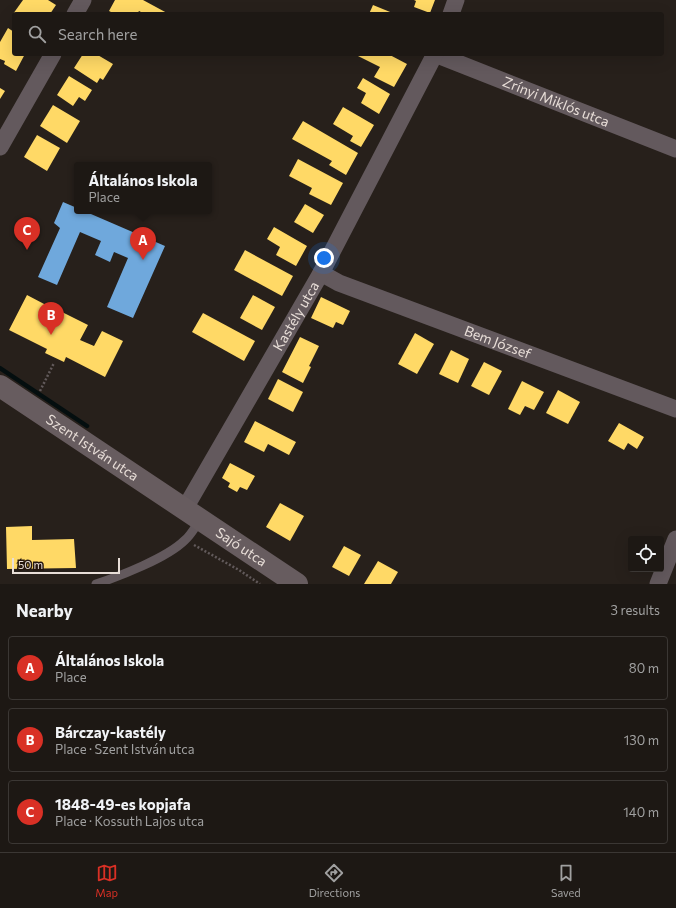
<!DOCTYPE html>
<html lang="en">
<head>
<meta charset="utf-8">
<style>
	body { margin:0; font-family:Commissioner,sans-serif; background:#25211d; color:#f1f3f6 }
	.controls { position:absolute; right:12px; bottom:12px; display:grid; overflow:hidden; border-radius:4px; box-shadow:0 4px 16px #0002 }
	.controls button { width:36px; height:36px; display:grid; place-items:center; padding:0; border:0; border-bottom:1px solid #3b3734; background:#1d1814; color:#f1f3f6; font:20px sans-serif }
	.scale { position:absolute; left:12px; bottom:10px; width:108px; box-sizing:border-box; padding-left:4px; border:2px solid #e8ded8; border-top:0; font-size:11px; line-height:14px; white-space:nowrap; color:#e8ded8; -webkit-text-stroke:3px #23150c; paint-order:stroke }
	.you { position:absolute; left:324px; top:258px; width:14px; height:14px; margin:-10px; border:3px solid #fff; border-radius:50%; background:#1a73e8; box-shadow:0 0 0 6px #1a73e833 }
	.badge { display:grid; place-items:center; width:26px; height:26px; border-radius:50%; background:#d93025; color:#fff; font-size:13px; font-weight:700 }
	.pin { position:absolute; translate:-50% -33px; filter:drop-shadow(0 1px 2px #0008) }
	.pin::after { content:''; position:absolute; top:21px; width:14px; height:12px; background:inherit; clip-path:polygon(0 0,100% 0,50% 100%) }
	.popup { position:absolute; left:74px; top:162px; width:138px; height:52px; box-sizing:border-box; display:grid; place-content:center; border-radius:4px; background:#1d1814; filter:drop-shadow(0 1px 3px #0005); font-size:13px; white-space:nowrap; color:#a0a0a0 }
	.popup b { font-size:15px; color:#f1f3f6 }
	.popup::after { content:''; position:absolute; left:50%; top:100%; margin-left:-8px; border:8px solid transparent; border-top-color:#1d1814 }
	.list { margin:0; padding:0; list-style:none }
	h2 { display:flex; justify-content:space-between; align-items:center; height:52px; margin:0; padding:0 16px; font-size:17px }
	h2 small { font-size:13px; font-weight:400; color:#a0a0a0 }
	.list li { display:grid; grid-template-columns:26px 1fr auto; gap:12px; align-items:center; box-sizing:border-box; height:64px; margin:0 8px 8px; padding:0 8px; border:1px solid #3b3734; border-radius:4px }
	.list b { display:block; font-size:15px; white-space:nowrap }
	.list p { margin:0; font-size:13px; white-space:nowrap; color:#a0a0a0 }
	.list em { font-size:13px; font-style:normal; color:#a0a0a0 }
	.icon { flex:none; width:22px; height:22px; fill:none; stroke:currentColor; stroke-width:2; stroke-linecap:round; stroke-linejoin:round }
	.map { position:relative; flex:none; width:676px; height:584px; overflow:hidden }
	.search { position:absolute; background:#1d1814; box-shadow:0 4px 16px #0002; left:12px; right:12px; top:12px; height:44px; display:flex; align-items:center; gap:10px; box-sizing:border-box; padding:0 14px; border-radius:4px; color:#a0a0a0; font-size:15px }
	.sheet { height:268px; background:#1d1814 }
	nav { display:flex; justify-content:space-around; align-items:center; box-sizing:border-box; height:56px; border-top:1px solid #3b3734; background:#1d1814; font-size:11px; color:#a0a0a0 }
	nav a { display:grid; justify-items:center; gap:2px }
	nav .on { color:#d93025 }
	.map>svg:first-child { display:block }
	.homes { fill:#ffd966 }
	.schools { fill:#6fa8dc }
	.lines { fill:none; stroke-linecap:round; stroke-linejoin:round }
	.stream { stroke:#040e0f; stroke-width:4.5 }
	.path { stroke:#625a5b; stroke-width:2.5; stroke-dasharray:2 2; stroke-linecap:butt }
	.service { stroke:#63595d; stroke-width:9 }
	.minor { stroke:#63595d; stroke-width:17 }
	.secondary { stroke:#675c5f; stroke-width:22 }
	.labels { text-anchor:middle; stroke-width:4; stroke-linejoin:round; paint-order:stroke }
	.street-label { font-size:14px; fill:#e8ded8; stroke:#23150c }
</style>
</head>
<body>
<div class="map">
<svg width="676" height="584" viewBox="0 0 676 584">
	<rect width="100%" height="100%" fill="#27201b"/>
	<g class="homes">
		<path d="M 23,0 L 48,0 L 56,5 L 50,14 L 13,14 Z"/>
		<path d="M 115,0 L 143,0 L 167,13 L 145,14 L 139,11 L 137,14 L 115,14 L 109,11 Z"/>
		<path d="M 414,0 L 435,0 L 430,13 L 414,7 L 416,1 Z"/>
		<path d="M 373,5 L 395,14 L 369,14 Z"/>
		<path d="M 8,28 L 14,32 L 14,54 L 25,54 L 16,71 L 4,64 L 5,61 L 0,59 L 0,42 Z"/>
		<path d="M 83,54 L 96,54 L 113,64 L 103,80 L 100,78 L 97,83 L 74,68 Z"/>
		<path d="M 354,54 L 388,54 L 407,64 L 394,87 L 374,77 L 380,67 Z"/>
		<path d="M 69,76 L 92,90 L 85,101 L 79,97 L 73,106 L 57,95 Z"/>
		<path d="M 363,78 L 390,94 L 379,114 L 361,103 L 366,93 L 357,88 Z"/>
		<path d="M 0,88 L 5,91 L 0,99 Z"/>
		<path d="M 53,105 L 80,121 L 67,143 L 40,126 Z"/>
		<path d="M 343,107 L 374,125 L 361,147 L 350,141 L 353,136 L 333,124 Z"/>
		<path d="M 303,121 L 358,153 L 346,175 L 329,165 L 332,161 L 292,139 Z"/>
		<path d="M 37,135 L 60,148 L 47,171 L 24,157 Z"/>
		<path d="M 298,159 L 343,183 L 331,205 L 309,194 L 312,188 L 289,176 Z"/>
		<path d="M 305,204 L 324,215 L 313,233 L 294,222 Z"/>
		<path d="M 274,227 L 307,246 L 296,266 L 276,255 L 280,247 L 267,239 Z"/>
		<path d="M 245,250 L 293,276 L 282,296 L 234,270 Z"/>
		<path d="M 27,295 L 46,305 L 39,319 L 55,327 L 62,312 L 88,325 L 80,340 L 94,346 L 102,331 L 123,341 L 105,377 L 66,357 L 64,362 L 45,353 L 47,349 L 9,330 Z"/>
		<path d="M 253,295 L 275,307 L 262,330 L 240,318 Z"/>
		<path d="M 321,297 L 350,311 L 343,325 L 336,322 L 333,328 L 311,318 Z"/>
		<path d="M 203,313 L 255,341 L 244,361 L 192,332 Z"/>
		<path d="M 415,333 L 434,344 L 417,374 L 398,364 Z"/>
		<path d="M 300,337 L 319,346 L 309,366 L 311,367 L 303,383 L 282,372 Z"/>
		<path d="M 451,350 L 469,359 L 458,383 L 439,374 Z"/>
		<path d="M 484,362 L 502,371 L 489,395 L 471,386 Z"/>
		<path d="M 278,379 L 303,392 L 293,412 L 268,399 Z"/>
		<path d="M 522,381 L 544,392 L 534,410 L 525,406 L 520,415 L 508,409 Z"/>
		<path d="M 558,390 L 580,402 L 568,424 L 546,413 Z"/>
		<path d="M 255,421 L 296,442 L 289,455 L 268,444 L 264,452 L 244,442 Z"/>
		<path d="M 619,423 L 644,437 L 637,449 L 628,443 L 624,450 L 608,441 Z"/>
		<path d="M 230,463 L 255,476 L 247,490 L 240,487 L 237,492 L 228,487 L 230,483 L 222,478 Z"/>
		<path d="M 280,503 L 304,516 L 290,541 L 266,527 Z"/>
		<path d="M 32,526 L 32,540 L 74,539 L 76,568 L 7,569 L 6,527 Z"/>
		<path d="M 344,546 L 361,555 L 349,576 L 332,567 Z"/>
		<path d="M 378,561 L 398,572 L 391,584 L 364,584 Z"/>
	</g>
	<path class="schools" d="M 63,202 L 77,208 L 77,211 L 84,211 L 165,246 L 133,318 L 107,307 L 128,258 L 114,252 L 110,262 L 95,255 L 101,241 L 80,232 L 57,285 L 38,277 L 60,228 L 54,223 Z"/>
	<g class="lines">
		<path class="stream" d="M 0,368 L 87,426"/>
		<g class="path">
			<path d="M 40,391 L 54,363"/>
			<path d="M 194,545 L 239,570 L 260,584"/>
		</g>
		<path class="service" d="M 96,584 C 120,576 167,558 185,540 C 191,535 195,527 200,520"/>
		<g class="minor">
			<path d="M 75,14 L 83,0"/>
			<path d="M 451,14 L 456,0"/>
			<path id="s1" d="M 435,54 L 676,149"/>
			<path d="M 0,147 L 53,54"/>
			<path id="s2" d="M 321,273 L 339,283 L 676,409"/>
			<path id="s3" d="M 184,510 L 321,273 L 435,54"/>
			<path d="M 658,584 L 676,539"/>
		</g>
		<path class="secondary" id="s4" d="M 0,386 L 297,584"/>
	</g>
	<g class="labels">
		<g class="street-label">
			<text dy="5" stroke="none"><textPath href="#s1" startOffset="130">Zrínyi Miklós utca</textPath></text>
			<text dy="5" stroke="none"><textPath href="#s3" startOffset="224">Kastély utca</textPath></text>
			<text dy="5" stroke="none"><textPath href="#s2" startOffset="190">Bem József</textPath></text>
			<text dy="5" stroke="none"><textPath href="#s4" startOffset="111">Szent István utca</textPath></text>
			<text dy="5" stroke="none"><textPath href="#s4" startOffset="290">Sajó utca</textPath></text>
		</g>
	</g>
</svg>
<div class="controls">
<button><svg class="icon" aria-label="locate" viewBox="0 0 24 24"><circle cx="12" cy="12" r="6"/><path d="M12 2v4M12 18v4M2 12h4M18 12h4"/></svg></button>
</div>
<div class="scale">50 m</div>
<div class="you"></div>
<div class="pin badge" style="left:143px;top:260px">A</div>
<div class="popup"><b>Általános Iskola</b>Place</div>
<div class="pin badge" style="left:51px;top:335px">B</div>
<div class="pin badge" style="left:27px;top:250px">C</div>
<div class="search"><svg class="icon" aria-label="search" viewBox="0 0 24 24"><circle cx="10" cy="10" r="6"/><path d="M15 15l6 6"/></svg>Search here</div>
</div>
<section class="sheet">
<h2>Nearby<small>3 results</small></h2>
<ul class="list">
<li><span class="badge">A</span><div><b>Általános Iskola</b><p>Place</p></div><em>80 m</em></li>
<li><span class="badge">B</span><div><b>Bárczay-kastély</b><p>Place · Szent István utca</p></div><em>130 m</em></li>
<li><span class="badge">C</span><div><b>1848-49-es kopjafa</b><p>Place · Kossuth Lajos utca</p></div><em>140 m</em></li>
</ul>
</section>
<nav>
<a class="on"><svg class="icon" aria-label="map" viewBox="0 0 24 24"><path d="M3 6l6-2 6 2 6-2v14l-6 2-6-2-6 2zM9 4v14M15 6v14"/></svg>Map</a>
<a><svg class="icon" aria-label="directions" viewBox="0 0 24 24"><path d="M12 3l9 9-9 9-9-9zM9 14v-3h6M13 9l2 2-2 2"/></svg>Directions</a>
<a><svg class="icon" aria-label="saved" viewBox="0 0 24 24"><path d="M7 4h10v16l-5-4-5 4z"/></svg>Saved</a>
</nav>
</body>
</html>
